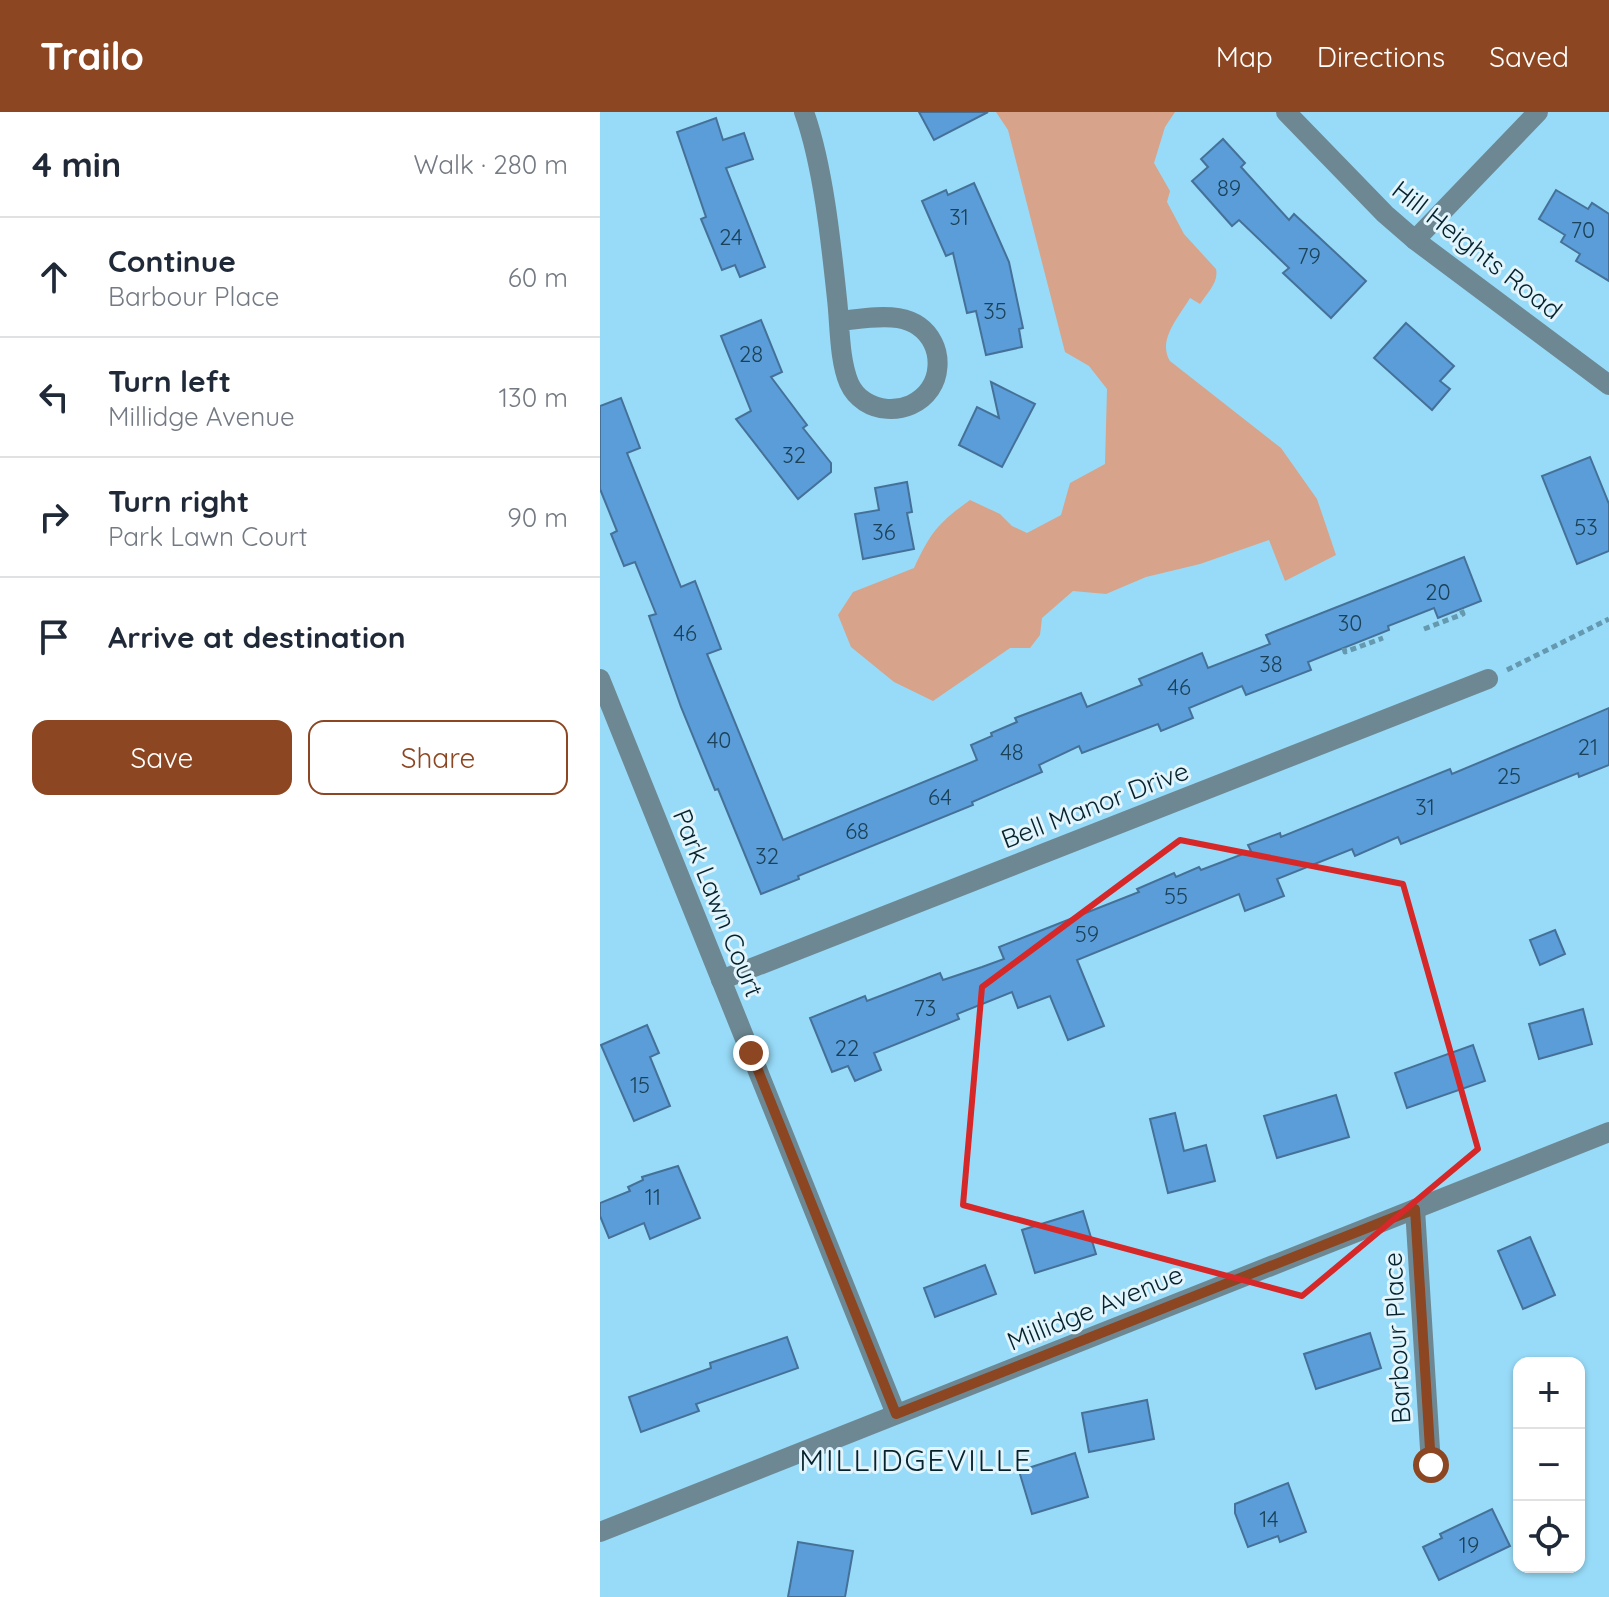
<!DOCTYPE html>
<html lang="en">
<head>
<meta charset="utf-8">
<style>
	body { margin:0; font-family:Quicksand,sans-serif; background:#f2f2f3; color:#1f2937 }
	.controls { position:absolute; right:24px; bottom:24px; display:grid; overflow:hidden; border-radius:16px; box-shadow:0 2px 6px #0004 }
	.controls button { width:72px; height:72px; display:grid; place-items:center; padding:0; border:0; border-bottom:2px solid #e0e1e3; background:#fff; color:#1f2937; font:40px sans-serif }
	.stop { position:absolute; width:24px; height:24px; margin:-18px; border:6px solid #8c4621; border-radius:50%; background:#fff }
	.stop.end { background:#8c4621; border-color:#fff; box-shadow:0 2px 8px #0008 }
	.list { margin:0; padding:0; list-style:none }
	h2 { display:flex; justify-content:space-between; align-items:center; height:104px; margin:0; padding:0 32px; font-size:34px }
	h2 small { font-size:26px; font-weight:400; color:#747a83 }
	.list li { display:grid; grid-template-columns:52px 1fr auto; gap:24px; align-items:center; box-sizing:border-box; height:120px; padding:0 32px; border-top:2px solid #e0e1e3 }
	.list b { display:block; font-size:30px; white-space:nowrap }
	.list p { margin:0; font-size:26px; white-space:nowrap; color:#747a83 }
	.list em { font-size:26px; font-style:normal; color:#747a83 }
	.actions { display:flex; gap:16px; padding:24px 32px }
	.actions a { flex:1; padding:18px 0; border:2px solid #8c4621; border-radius:16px; text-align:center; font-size:28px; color:#8c4621 }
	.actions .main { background:#8c4621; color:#fff }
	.icon { flex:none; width:44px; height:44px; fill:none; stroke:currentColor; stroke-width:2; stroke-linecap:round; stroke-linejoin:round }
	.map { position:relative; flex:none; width:1009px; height:1485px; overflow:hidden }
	header { display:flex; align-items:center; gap:48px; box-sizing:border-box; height:112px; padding:0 40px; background:#8c4621; color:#fff }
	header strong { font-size:38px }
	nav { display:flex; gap:44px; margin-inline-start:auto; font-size:28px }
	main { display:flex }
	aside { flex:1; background:#fff }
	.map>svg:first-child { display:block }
	.green { fill:#d7a38a }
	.building { fill:#5a9dd8; stroke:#457198; stroke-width:2 }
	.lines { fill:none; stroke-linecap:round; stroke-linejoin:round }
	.path { stroke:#6499af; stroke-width:5; stroke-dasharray:6 4; stroke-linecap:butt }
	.minor { stroke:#6d8893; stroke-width:20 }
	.tertiary { stroke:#6d8893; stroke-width:20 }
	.route { stroke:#8c4621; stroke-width:10 }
	.marked { fill:none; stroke:#d62828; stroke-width:6; stroke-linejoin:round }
	.labels { text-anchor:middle; stroke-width:6; stroke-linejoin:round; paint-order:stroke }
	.number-label { font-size:22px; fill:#1b4258 }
	.street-label { font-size:26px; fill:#06232d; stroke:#e2f5fd }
	.quarter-label { font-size:30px; letter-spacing:2px; fill:#06232d; stroke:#e2f5fd }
</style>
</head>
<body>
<header>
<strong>Trailo</strong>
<nav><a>Map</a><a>Directions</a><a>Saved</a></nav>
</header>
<main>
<aside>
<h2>4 min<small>Walk · 280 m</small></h2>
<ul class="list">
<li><svg class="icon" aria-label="ahead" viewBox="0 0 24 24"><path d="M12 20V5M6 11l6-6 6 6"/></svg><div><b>Continue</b><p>Barbour Place</p></div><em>60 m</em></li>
<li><svg class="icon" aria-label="left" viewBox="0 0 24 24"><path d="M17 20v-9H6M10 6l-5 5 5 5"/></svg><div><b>Turn left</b><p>Millidge Avenue</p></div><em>130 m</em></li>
<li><svg class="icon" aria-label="right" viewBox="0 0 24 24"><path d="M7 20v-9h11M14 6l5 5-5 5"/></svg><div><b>Turn right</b><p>Park Lawn Court</p></div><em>90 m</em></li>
<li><svg class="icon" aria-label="arrive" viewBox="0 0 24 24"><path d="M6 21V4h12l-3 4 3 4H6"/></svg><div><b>Arrive at destination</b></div></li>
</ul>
<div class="actions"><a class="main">Save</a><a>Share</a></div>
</aside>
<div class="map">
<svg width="1009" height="1485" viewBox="0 0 1009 1485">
	<rect width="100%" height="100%" fill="#98dbf8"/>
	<path class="green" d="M 396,0 L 575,0 L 565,15 L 554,51 L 570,79 L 567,90 L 584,122 L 616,157 C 619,170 607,181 600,192 L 590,186 C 579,205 557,228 570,249 L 681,336 L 717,387 L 736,443 L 685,469 L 669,428 L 600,452 L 546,465 L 506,482 L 473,479 L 442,506 L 440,523 L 430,536 L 410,536 L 333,589 L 294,570 L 251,535 L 238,503 L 253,480 L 314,456 C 331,420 337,412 370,388 L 400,402 L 412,414 L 427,421 L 461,403 L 470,371 L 505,352 L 507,277 L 489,254 L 465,240 L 408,18 Z"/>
	<g class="building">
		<path d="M 319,0 L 388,0 L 334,28 Z"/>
		<path d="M 116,6 L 123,28 L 144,21 L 153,47 L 126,56 L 165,155 L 140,165 L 135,153 L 122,158 L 101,107 L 106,105 L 77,20 Z"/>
		<path d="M 623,27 L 645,51 L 641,55 L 689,108 L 694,102 L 766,169 L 731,206 L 683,161 L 689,156 L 639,108 L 632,114 L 592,69 L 608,55 L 601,47 Z"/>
		<path d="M 374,71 L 409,150 L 423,216 L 419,217 L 422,235 L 386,243 L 376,199 L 367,201 L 353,141 L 346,144 L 322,89 L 346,78 L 348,83 Z"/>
		<path d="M 956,78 L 988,97 L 992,91 L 1009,102 L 1009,169 L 976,149 L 980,142 L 961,130 L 965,123 L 939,107 Z"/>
		<path d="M 161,208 L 182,260 L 171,265 L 207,313 L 203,316 L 231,351 L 231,360 L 198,387 L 136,307 L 151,299 L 121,224 Z"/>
		<path d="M 806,211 L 854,254 L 840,269 L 850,277 L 832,298 L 774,246 Z"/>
		<path d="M 391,270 L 435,292 L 402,355 L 359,333 L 377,295 L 399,306 Z"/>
		<path d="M 21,286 L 40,336 L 27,341 L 81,475 L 95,469 L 121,537 L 107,542 L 183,728 L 377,648 L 371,633 L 392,624 L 391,621 L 417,610 L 415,606 L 481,581 L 487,595 L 542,573 L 539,567 L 602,541 L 608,556 L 670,532 L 666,523 L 864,445 L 881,489 L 838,506 L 834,496 L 788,514 L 789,518 L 708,550 L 711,558 L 646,583 L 642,574 L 589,596 L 593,606 L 561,619 L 558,612 L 482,641 L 479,634 L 439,653 L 442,660 L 372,690 L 373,693 L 198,764 L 199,767 L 161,782 L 118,677 L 115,678 L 81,595 L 49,504 L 56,502 L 35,450 L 24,454 L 11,422 L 17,419 L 0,377 L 0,294 Z"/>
		<path d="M 990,345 L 1009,392 L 1009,439 L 977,452 L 942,364 Z"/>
		<path d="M 307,370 L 312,400 L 307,401 L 314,437 L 263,447 L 255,402 L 279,398 L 275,376 Z"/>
		<path d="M 1009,596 L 1009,653 L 979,665 L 978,661 L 801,732 L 798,725 L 755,744 L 752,737 L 677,767 L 684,784 L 645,799 L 639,782 L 477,848 L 504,914 L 468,928 L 450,884 L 418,896 L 412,880 L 357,902 L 359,907 L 274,941 L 281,958 L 255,969 L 248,954 L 232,960 L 210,906 L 265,884 L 267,889 L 340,861 L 343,868 L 382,855 L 404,847 L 399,835 L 539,780 L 537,777 L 574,761 L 576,765 L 599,755 L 601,758 L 651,739 L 648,733 L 680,721 L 681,725 L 850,657 L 852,662 Z"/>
		<path d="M 955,818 L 965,842 L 940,853 L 930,828 Z"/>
		<path d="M 983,897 L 992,932 L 939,947 L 929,912 Z"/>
		<path d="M 47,913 L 59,941 L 50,945 L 70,994 L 34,1009 L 1,933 Z"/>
		<path d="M 873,933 L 885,969 L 807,996 L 795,961 Z"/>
		<path d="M 736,983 L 749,1025 L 677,1046 L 664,1004 Z"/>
		<path d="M 575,1001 L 584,1039 L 606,1033 L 615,1069 L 568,1081 L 550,1007 Z"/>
		<path d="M 78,1054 L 100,1106 L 50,1127 L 44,1111 L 9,1126 L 0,1104 L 0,1091 L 30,1079 L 28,1075 L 43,1068 L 42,1065 Z"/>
		<path d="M 483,1099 L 496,1142 L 435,1161 L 422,1118 Z"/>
		<path d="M 930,1125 L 955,1183 L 923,1197 L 898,1139 Z"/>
		<path d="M 385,1153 L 396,1182 L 335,1205 L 324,1176 Z"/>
		<path d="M 770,1221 L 781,1256 L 716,1277 L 704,1242 Z"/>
		<path d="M 187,1225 L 198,1256 L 96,1292 L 99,1299 L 41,1320 L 29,1285 L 111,1256 L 110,1251 Z"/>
		<path d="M 547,1288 L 554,1327 L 489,1340 L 482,1301 Z"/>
		<path d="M 475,1341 L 488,1385 L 432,1402 L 419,1359 Z"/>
		<path d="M 688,1371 L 706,1420 L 680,1430 L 678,1424 L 648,1435 L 635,1401 L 635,1392 Z"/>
		<path d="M 892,1397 L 910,1434 L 839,1468 L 823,1435 L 842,1426 L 840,1422 Z"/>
		<path d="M 198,1430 L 253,1439 L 245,1485 L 188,1485 Z"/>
	</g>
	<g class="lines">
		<g class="path">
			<path d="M 824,517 L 863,502 L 861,497"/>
			<path d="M 744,536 L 745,540 L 783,526"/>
			<path d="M 907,558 L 1009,507"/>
		</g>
		<g class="minor">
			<path d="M 204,0 C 223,53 231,130 237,187 C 240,213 239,247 249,271 C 263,303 310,306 330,277 C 339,264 340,245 333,231 C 315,195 272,206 239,209"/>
			<path d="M 686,0 L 785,102 L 815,128 L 1009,273"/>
			<path d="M 815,128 L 938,0"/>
			<path d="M 0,567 L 296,1302"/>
			<path d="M 121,868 L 888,567"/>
			<path d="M 815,1097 L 831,1353"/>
		</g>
		<path class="tertiary" d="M 0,1420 L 1009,1020"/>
	</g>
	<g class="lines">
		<path class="route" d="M 151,941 L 296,1302 L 815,1097 L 831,1353"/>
	</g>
	<path class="marked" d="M 580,728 L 803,772 L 878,1037 L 702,1184 L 363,1093 L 382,875 Z"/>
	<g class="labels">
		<g class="number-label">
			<text x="629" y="84">89</text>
			<text x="359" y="113">31</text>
			<text x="983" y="126">70</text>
			<text x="131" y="133">24</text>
			<text x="709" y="152">79</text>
			<text x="395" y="207">35</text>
			<text x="151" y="250">28</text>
			<text x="194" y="351">32</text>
			<text x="986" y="423">53</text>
			<text x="284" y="428">36</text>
			<text x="838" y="488">20</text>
			<text x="750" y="519">30</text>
			<text x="85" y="529">46</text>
			<text x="671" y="560">38</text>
			<text x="579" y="583">46</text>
			<text x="119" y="636">40</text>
			<text x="988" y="643">21</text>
			<text x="412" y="648">48</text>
			<text x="909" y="672">25</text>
			<text x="340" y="693">64</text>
			<text x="825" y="703">31</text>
			<text x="257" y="727">68</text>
			<text x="167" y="752">32</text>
			<text x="576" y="792">55</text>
			<text x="487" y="830">59</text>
			<text x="325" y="904">73</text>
			<text x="247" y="944">22</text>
			<text x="40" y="981">15</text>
			<text x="53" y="1093">11</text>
			<text x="669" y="1415">14</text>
			<text x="869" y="1441">19</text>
		</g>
		<g class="street-label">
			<text transform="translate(877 138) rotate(38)" y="9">Hill Heights Road</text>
			<text transform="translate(495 693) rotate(-21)" y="9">Bell Manor Drive</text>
			<text transform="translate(118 791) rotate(68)" y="9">Park Lawn Court</text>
			<text transform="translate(495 1196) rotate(-22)" y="9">Millidge Avenue</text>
			<text transform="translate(797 1226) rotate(-93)" y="9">Barbour Place</text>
		</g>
		<g class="quarter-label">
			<text x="316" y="1359">MILLIDGEVILLE</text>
		</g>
	</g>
</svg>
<div class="controls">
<button>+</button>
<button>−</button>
<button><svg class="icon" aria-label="locate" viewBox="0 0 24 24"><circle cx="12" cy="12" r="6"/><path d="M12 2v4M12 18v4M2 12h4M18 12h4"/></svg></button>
</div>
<div class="stop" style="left:831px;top:1353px"></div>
<div class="stop end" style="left:151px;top:941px"></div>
</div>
</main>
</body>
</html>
